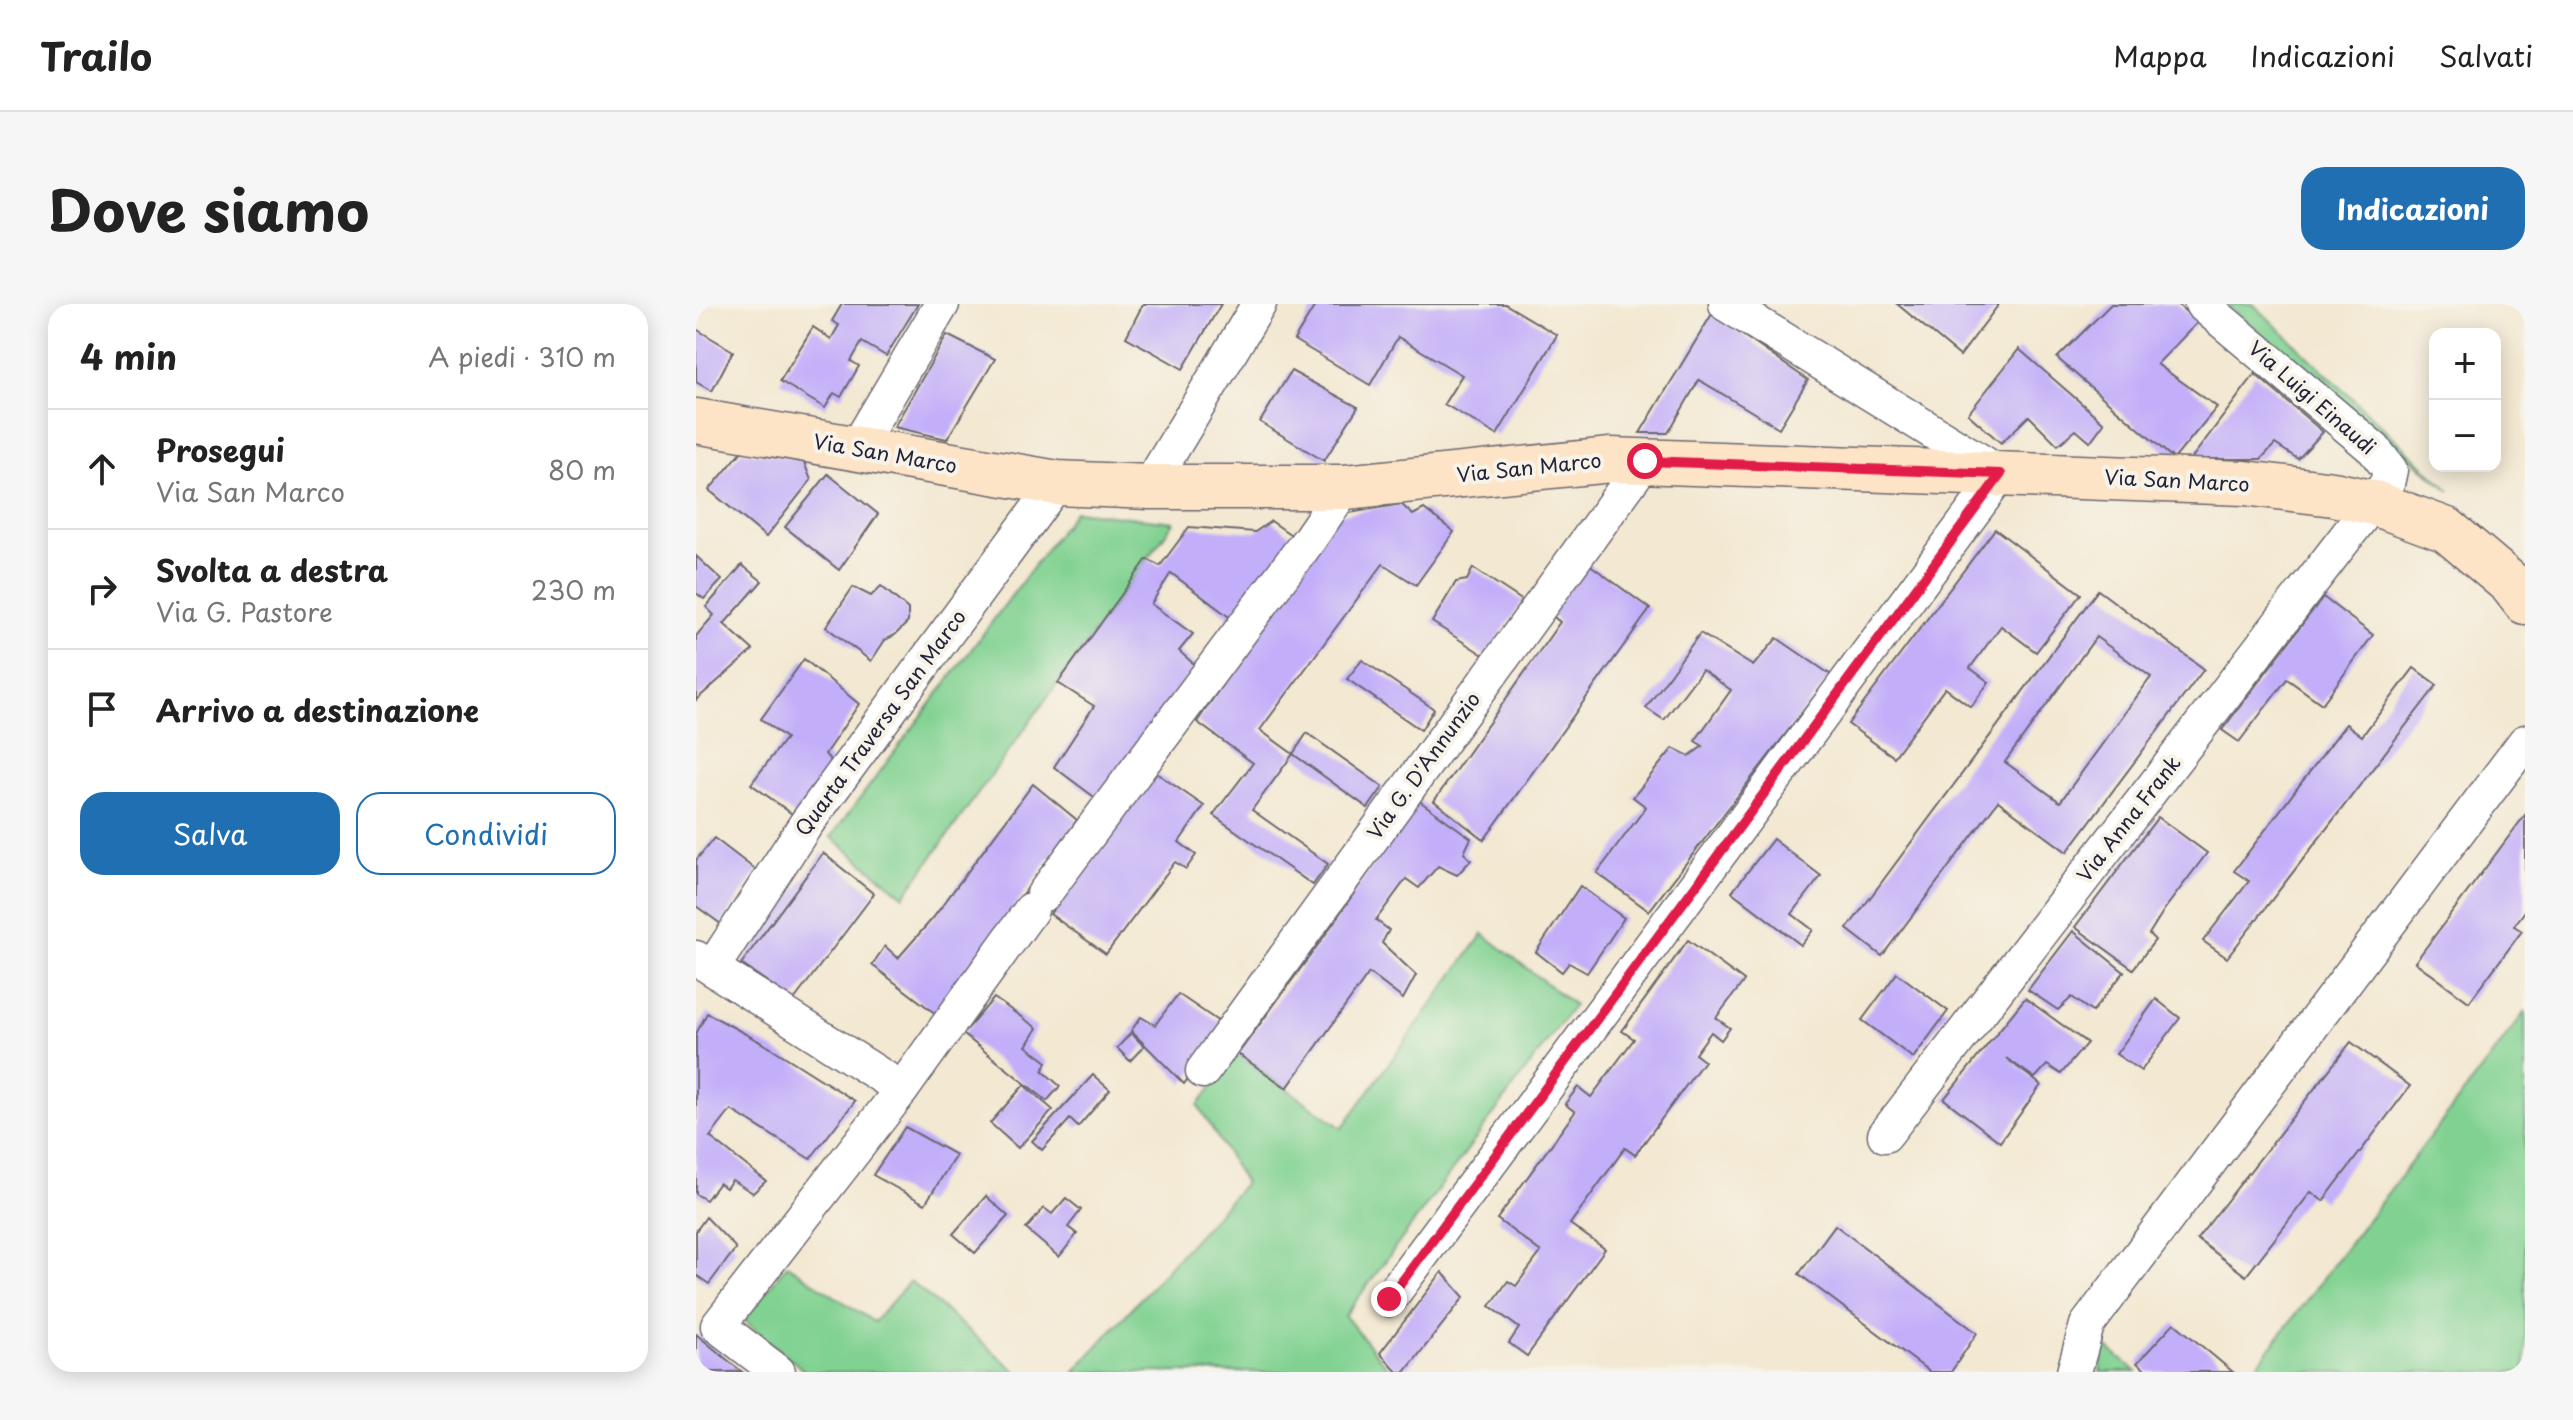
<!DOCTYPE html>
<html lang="it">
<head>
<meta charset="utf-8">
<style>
	body { margin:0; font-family:"Playpen Sans",sans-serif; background:#f6f6f6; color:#222 }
	.controls { position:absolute; right:24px; top:24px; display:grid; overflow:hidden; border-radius:16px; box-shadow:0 4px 20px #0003 }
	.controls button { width:72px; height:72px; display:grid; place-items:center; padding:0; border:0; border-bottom:2px solid #e0e0e0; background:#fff; color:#222; font:40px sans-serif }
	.stop { position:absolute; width:24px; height:24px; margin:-18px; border:6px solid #e11d48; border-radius:50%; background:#fff }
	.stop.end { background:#e11d48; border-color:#fff; box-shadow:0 2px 8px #0008 }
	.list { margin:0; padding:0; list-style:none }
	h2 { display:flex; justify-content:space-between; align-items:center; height:104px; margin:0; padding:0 32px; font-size:34px }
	h2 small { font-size:26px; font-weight:400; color:#767676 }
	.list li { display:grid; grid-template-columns:52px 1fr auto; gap:24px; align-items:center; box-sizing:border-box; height:120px; padding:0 32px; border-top:2px solid #e0e0e0 }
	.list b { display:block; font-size:30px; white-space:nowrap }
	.list p { margin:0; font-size:26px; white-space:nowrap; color:#767676 }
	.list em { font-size:26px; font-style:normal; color:#767676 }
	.actions { display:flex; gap:16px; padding:24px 32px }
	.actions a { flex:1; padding:18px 0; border:2px solid #1f6fb2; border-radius:24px; text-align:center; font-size:28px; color:#1f6fb2 }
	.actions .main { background:#1f6fb2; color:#fff }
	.icon { flex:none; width:44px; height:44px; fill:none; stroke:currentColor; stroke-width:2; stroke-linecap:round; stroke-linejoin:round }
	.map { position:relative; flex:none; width:1829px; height:1068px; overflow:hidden; border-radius:24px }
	header { display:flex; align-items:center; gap:48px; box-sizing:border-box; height:112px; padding:0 40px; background:#fff; border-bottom:2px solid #e0e0e0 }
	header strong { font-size:38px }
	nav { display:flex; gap:44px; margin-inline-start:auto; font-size:28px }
	.intro { display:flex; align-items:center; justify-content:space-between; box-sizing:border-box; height:192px; padding:0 48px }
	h1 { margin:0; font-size:56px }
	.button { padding:20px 36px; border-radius:24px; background:#1f6fb2; color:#fff; font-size:28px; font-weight:700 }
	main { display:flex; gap:48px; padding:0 48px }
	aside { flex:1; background:#fff; border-radius:24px; box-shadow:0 4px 20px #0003 }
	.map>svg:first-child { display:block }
	.green { fill:#81d292; stroke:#527a66; stroke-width:2 }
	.building { fill:#c3aff9; fill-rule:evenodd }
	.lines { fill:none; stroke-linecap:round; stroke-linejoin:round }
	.street-casing { stroke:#6b6770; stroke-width:37 }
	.secondary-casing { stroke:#6b6770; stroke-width:47 }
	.street { stroke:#fff; stroke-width:34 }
	.secondary { stroke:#fee4c6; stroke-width:44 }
	.route { stroke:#e11d48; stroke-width:10 }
	.labels { text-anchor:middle; stroke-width:8; stroke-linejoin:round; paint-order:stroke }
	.street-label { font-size:20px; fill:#22223b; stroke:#f7f3e8 }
</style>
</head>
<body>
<header>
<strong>Trailo</strong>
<nav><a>Mappa</a><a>Indicazioni</a><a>Salvati</a></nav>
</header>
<div class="intro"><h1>Dove siamo</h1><a class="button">Indicazioni</a></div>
<main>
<aside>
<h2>4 min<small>A piedi · 310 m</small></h2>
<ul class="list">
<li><svg class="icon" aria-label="ahead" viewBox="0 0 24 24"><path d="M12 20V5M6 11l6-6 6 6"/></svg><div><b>Prosegui</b><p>Via San Marco</p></div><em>80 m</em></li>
<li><svg class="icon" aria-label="right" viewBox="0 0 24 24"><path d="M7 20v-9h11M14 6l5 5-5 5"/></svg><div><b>Svolta a destra</b><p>Via G. Pastore</p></div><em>230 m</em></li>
<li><svg class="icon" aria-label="arrive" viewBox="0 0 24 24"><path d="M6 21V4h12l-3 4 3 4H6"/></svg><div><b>Arrivo a destinazione</b></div></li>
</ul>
<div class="actions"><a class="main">Salva</a><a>Condividi</a></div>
</aside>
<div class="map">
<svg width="1829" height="1068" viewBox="0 0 1829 1068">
	<rect width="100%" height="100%" fill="#f7f3e8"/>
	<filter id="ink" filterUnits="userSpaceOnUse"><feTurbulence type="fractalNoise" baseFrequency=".0125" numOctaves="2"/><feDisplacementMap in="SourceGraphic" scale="16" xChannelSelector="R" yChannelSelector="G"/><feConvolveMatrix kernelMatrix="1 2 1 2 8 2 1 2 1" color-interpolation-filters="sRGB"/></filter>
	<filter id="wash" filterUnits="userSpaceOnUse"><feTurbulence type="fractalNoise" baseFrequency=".006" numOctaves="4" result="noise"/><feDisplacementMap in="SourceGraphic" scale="32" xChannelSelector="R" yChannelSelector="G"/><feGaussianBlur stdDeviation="1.8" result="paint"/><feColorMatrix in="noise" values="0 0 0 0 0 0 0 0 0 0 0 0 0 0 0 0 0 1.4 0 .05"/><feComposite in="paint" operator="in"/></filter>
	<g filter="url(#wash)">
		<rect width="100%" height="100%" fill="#f3e8d1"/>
		<g class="green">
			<path d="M 1530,0 L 1557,0 L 1754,187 Z"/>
			<path d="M 379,207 L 478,218 L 208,592 L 135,533 Z"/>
			<path d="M 787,630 L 878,701 L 649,1012 L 695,1068 L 378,1068 L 549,879 L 502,801 L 542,750 L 646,824 Z"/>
			<path d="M 1829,708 L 1829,1065 L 1827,1068 L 1556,1068 Z"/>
			<path d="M 91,961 L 178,1018 L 214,977 L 321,1068 L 110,1068 L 48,1016 Z"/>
			<path d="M 1408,1041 L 1441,1068 L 1404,1068 Z"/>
		</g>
		<g id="blocks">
			<g class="building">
				<path d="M 146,0 L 222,0 L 190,52 L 166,38 L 155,57 L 163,62 L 145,93 L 138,89 L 129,104 L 84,77 L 117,23 L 135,35 L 143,21 L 136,17 Z"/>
				<path d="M 447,0 L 525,0 L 487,65 L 430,33 Z"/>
				<path d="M 620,0 L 809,0 L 861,31 L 801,131 L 748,100 L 766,71 L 702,33 L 674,81 L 598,36 Z"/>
				<path d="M 1201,0 L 1303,0 L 1264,52 Z"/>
				<path d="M 1415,0 L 1481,0 L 1502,18 L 1461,60 L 1521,103 L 1478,155 L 1361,54 Z"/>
				<path d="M 1016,10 L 1112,76 L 1083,124 L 1003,76 L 972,129 L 944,129 Z"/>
				<path d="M 0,25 L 37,47 L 16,87 L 0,78 Z"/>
				<path d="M 251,31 L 299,55 L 251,135 L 198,123 Z"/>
				<path d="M 1323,45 L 1408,119 L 1394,138 L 1380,126 L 1362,141 L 1333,112 L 1305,139 L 1272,110 Z"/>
				<path d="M 595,67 L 662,103 L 628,157 L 564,118 Z"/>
				<path d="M 1559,70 L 1627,128 L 1602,155 L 1579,140 L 1565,155 L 1495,155 Z"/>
				<path d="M 46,147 L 107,156 L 115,176 L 70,233 L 13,186 Z"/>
				<path d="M 132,170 L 182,210 L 143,266 L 89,223 Z"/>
				<path d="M 705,200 L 717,211 L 728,205 L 758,228 L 720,281 L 687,260 L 564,426 L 597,450 L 556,506 L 632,560 L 617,581 L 517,511 L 557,459 L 501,418 L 642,211 Z"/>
				<path d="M 575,217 L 601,235 L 536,315 L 475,269 L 455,300 L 497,330 L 483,347 L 500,362 L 405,498 L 358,463 L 398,402 L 362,379 L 451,255 L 464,262 L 493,223 L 559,228 Z"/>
				<path d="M 1299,225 L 1385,290 L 1340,348 L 1305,322 L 1274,364 L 1293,378 L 1275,403 L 1249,384 L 1198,453 L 1152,420 Z"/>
				<path d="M 0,252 L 26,276 L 8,295 L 0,289 Z"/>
				<path d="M 893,260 L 954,305 L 788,536 L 738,497 L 864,318 L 854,310 Z"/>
				<path d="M 46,261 L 66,277 L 28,320 L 57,346 L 0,396 L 0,332 L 18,311 L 10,303 Z"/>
				<path d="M 777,264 L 827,297 L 789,352 L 736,318 L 760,278 L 771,276 Z"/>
				<path d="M 185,282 L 212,305 L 212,318 L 199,331 L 189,336 L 175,357 L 130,323 L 157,283 L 175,292 Z"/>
				<path d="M 1402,286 L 1508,365 L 1371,548 L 1302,497 L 1186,652 L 1151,625 ZM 1400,333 L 1455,373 L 1364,498 L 1309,458 Z"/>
				<path d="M 1627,293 L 1677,331 L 1626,400 L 1591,375 L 1543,438 L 1526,426 Z"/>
				<path d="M 1004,329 L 1057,362 L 1081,334 L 1135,371 L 953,607 L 901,569 L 950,503 L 937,493 L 977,444 L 993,452 L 1007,442 L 999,437 L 1035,386 L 1006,366 L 968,416 L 950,404 Z"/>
				<path d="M 108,355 L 163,400 L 129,450 L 146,471 L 110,520 L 55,480 L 90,434 L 65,415 Z"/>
				<path d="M 666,356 L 738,405 L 725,426 L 651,375 Z"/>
				<path d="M 1718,364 L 1741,381 L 1531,654 L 1507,637 L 1553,577 L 1538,567 L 1650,420 L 1666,432 Z"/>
				<path d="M 611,429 L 687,483 L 672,504 L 597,450 Z"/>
				<path d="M 456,466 L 508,502 L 483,538 L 500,551 L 490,565 L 479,558 L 410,650 L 354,610 Z"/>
				<path d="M 337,480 L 381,516 L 240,710 L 176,661 L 189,642 L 202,654 L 237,614 Z"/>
				<path d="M 722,496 L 775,534 L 768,549 L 775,556 L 761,571 L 742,562 L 723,584 L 710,575 L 680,616 L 693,626 L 686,639 L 720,671 L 707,695 L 673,669 L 591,784 L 542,750 L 627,634 Z"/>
				<path d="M 1829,511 L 1829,607 L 1818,622 L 1826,627 L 1773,698 L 1719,658 Z"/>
				<path d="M 1462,513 L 1511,549 L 1468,606 L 1453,630 L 1459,636 L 1437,665 L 1379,623 Z"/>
				<path d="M 18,534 L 61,567 L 25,620 L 0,602 L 0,556 Z"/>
				<path d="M 1077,535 L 1125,572 L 1096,610 L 1117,626 L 1105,641 L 1036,588 Z"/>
				<path d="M 127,549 L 178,590 L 98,696 L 45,660 Z"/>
				<path d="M 884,582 L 928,614 L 891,669 L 873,659 L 866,668 L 840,648 Z"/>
				<path d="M 1377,627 L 1428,668 L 1396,708 L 1376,693 L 1362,706 L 1332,686 Z"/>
				<path d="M 992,636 L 1048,677 L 1020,714 L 1034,724 L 1025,736 L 1015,728 L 999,750 L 1008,757 L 939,851 L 929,844 L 874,920 L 909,945 L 831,1052 L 813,1039 L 823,1024 L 794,1002 L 812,977 L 820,982 L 845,948 L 801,915 L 879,808 L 869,800 L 882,783 L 895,793 L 938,735 L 926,727 Z"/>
				<path d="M 1201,669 L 1252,707 L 1217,754 L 1166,716 Z"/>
				<path d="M 482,690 L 529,722 L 488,780 L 435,727 L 445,713 L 459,721 Z"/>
				<path d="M 298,694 L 341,724 L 330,742 L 351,758 L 347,767 L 364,782 L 351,797 L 267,730 Z"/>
				<path d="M 1329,694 L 1391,739 L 1365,770 L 1351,761 L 1339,774 L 1310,754 L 1345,781 L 1304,838 L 1248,795 Z"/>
				<path d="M 1460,695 L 1484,714 L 1445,767 L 1420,750 Z"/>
				<path d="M 11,709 L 77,745 L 159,797 L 114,855 L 35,806 L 14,833 L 70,877 L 57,889 L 36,876 L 30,884 L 23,879 L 10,896 L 0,890 L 0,730 Z"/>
				<path d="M 435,729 L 448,742 L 434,757 L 421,744 Z"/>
				<path d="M 1655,738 L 1714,782 L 1627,897 L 1615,888 L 1550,972 L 1501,935 Z"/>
				<path d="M 397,771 L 414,786 L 382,823 L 374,815 L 346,846 L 336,837 Z"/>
				<path d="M 328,781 L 357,806 L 322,844 L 294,819 Z"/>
				<path d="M 209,823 L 260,851 L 229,900 L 177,871 Z"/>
				<path d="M 290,892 L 312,912 L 279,949 L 257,930 Z"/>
				<path d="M 370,894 L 385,906 L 372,923 L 381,930 L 363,953 L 330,925 L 348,904 L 356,910 Z"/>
				<path d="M 10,913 L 40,944 L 13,980 L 0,971 L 0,927 Z"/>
				<path d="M 1139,921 L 1281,1029 L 1255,1068 L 1234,1068 L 1103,970 Z"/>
				<path d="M 746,968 L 768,993 L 709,1068 L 701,1068 L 684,1049 Z"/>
				<path d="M 1478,1019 L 1537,1068 L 1452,1068 L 1441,1059 Z"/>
				<path d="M 0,1030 L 46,1068 L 0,1068 Z"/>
			</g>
		</g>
	</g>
	<g filter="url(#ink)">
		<use href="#blocks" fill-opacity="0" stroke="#6b6770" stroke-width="2"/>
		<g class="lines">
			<g class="street-casing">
				<g id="street">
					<path d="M 160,145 L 246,0"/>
					<path d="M 453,183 L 563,0"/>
					<path d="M 348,590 L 612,237 L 649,183"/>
					<path d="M 0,654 L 206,785"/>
					<path d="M 16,664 L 110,520 L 361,179"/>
					<path d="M 507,767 L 949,157"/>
					<path d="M 1189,831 L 1691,180 L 1694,166 L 1678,145 L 1506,0"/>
					<path d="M 693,995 L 1305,170 L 1030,0"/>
					<path d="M 82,1068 L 22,1022 L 206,785 L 335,606"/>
					<path d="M 1378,1068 L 1391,1021 L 1829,438"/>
				</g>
			</g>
			<g class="secondary-casing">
				<path id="secondary" d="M 0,117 L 361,179 L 453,183 L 649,183 L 915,156 L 1549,179 L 1637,190 L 1678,199 L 1751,226 L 1815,280 L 1829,298"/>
			</g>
			<use href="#street" class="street"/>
			<use href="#secondary" class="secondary"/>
		</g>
	</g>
	<g class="lines" filter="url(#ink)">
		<path class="route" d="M 693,995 L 1305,170 L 949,157"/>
	</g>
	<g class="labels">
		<g class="street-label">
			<text transform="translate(1616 94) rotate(41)" y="7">Via Luigi Einaudi</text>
			<text transform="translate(189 150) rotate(10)" y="7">Via San Marco</text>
			<text transform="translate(833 164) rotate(-6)" y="7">Via San Marco</text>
			<text transform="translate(1481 177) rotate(3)" y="7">Via San Marco</text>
			<text transform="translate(185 419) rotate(-54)" y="7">Quarta Traversa San Marco</text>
			<text transform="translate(728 462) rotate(-54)" y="7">Via G. D'Annunzio</text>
			<text transform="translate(1433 515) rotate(-52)" y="7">Via Anna Frank</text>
		</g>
	</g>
</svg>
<div class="controls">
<button>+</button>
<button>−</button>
</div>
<div class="stop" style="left:949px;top:157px"></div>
<div class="stop end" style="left:693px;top:995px"></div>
</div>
</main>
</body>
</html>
